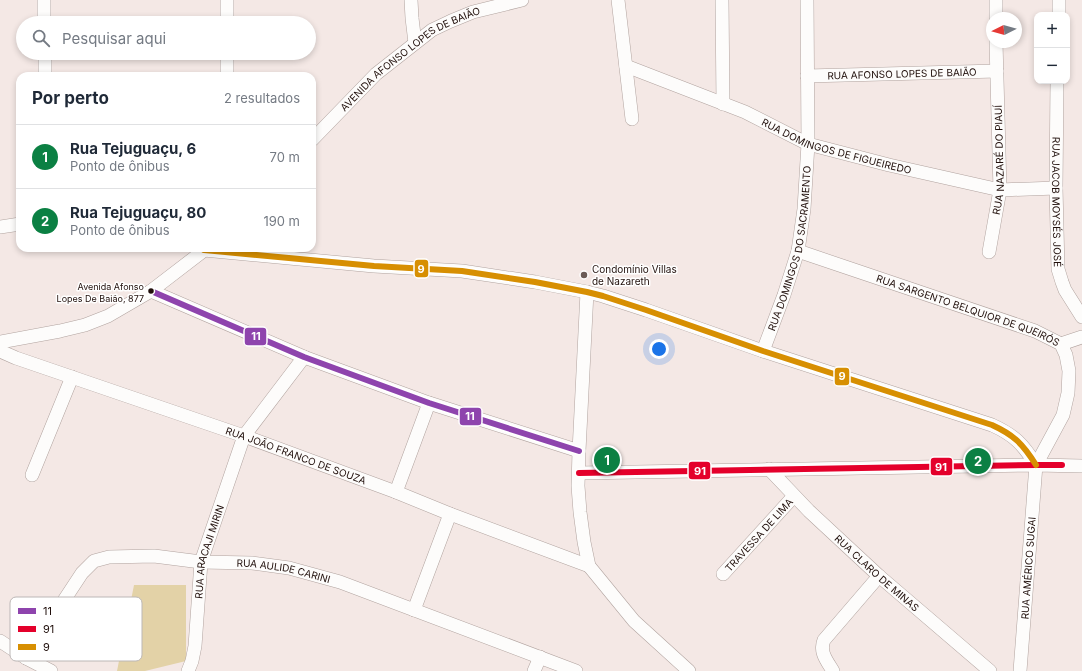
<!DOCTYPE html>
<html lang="pt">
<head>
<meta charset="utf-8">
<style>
	body { margin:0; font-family:Inter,sans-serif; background:#f2f2f3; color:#1f2937 }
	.controls { position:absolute; right:12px; top:12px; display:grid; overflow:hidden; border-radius:8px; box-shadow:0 2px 6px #0003 }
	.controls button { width:36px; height:36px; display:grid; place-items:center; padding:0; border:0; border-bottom:1px solid #e0e1e3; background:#fff; color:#1f2937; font:20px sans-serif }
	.compass { position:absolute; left:986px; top:12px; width:36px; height:36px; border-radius:50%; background:#fff; box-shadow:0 2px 6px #0003; rotate:265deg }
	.you { position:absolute; left:659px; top:349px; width:14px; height:14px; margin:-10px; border:3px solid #fff; border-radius:50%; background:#1a73e8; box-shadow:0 0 0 6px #1a73e833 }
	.badge { display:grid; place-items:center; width:26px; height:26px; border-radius:50%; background:#0b8043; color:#fff; font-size:13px; font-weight:700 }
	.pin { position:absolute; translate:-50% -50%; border:2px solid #fff; box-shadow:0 1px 4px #0006 }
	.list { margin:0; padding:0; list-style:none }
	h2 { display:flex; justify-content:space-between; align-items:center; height:52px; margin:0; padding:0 16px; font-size:17px }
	h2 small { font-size:13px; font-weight:400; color:#747a83 }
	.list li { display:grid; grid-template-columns:26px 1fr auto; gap:12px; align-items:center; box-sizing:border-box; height:64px; padding:0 16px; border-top:1px solid #e0e1e3 }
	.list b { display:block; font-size:15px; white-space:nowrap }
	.list p { margin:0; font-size:13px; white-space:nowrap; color:#747a83 }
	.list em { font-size:13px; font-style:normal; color:#747a83 }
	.icon { flex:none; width:22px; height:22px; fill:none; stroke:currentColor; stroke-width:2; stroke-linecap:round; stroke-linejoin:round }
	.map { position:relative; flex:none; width:1082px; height:671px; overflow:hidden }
	.search { position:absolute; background:#fff; box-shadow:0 2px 6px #0003; left:16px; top:16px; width:300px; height:44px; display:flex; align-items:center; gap:10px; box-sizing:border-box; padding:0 14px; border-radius:22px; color:#747a83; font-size:15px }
	.panel { position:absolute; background:#fff; box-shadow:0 2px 6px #0003; left:16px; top:72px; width:300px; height:180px; border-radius:12px }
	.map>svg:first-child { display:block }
	.green { fill:#e3d2a7 }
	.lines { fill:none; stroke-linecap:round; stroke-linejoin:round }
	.minor-casing { stroke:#b1a39f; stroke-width:14 }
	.minor { stroke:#fdfcfb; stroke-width:13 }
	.bus-1-casing { stroke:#fff; stroke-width:9 }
	.bus-2-casing { stroke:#fff; stroke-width:9 }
	.bus-3-casing { stroke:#fff; stroke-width:9 }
	.bus-1 { stroke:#8e44ad; stroke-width:6 }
	.bus-2 { stroke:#e4002b; stroke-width:6 }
	.bus-3 { stroke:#d78f02; stroke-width:6 }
	.poi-dot { fill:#6a5b57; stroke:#fff; stroke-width:1.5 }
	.bus-dot { fill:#200f0b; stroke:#fff; stroke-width:1.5 }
	.labels { text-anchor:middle; stroke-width:3; stroke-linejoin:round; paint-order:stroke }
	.bus-label { font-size:9px; fill:#200f0b; stroke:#fff; text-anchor:end }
	.street-label { font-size:10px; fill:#200f0b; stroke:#fff }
	.poi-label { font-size:10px; fill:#200f0b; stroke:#fff; text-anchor:start }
	.key { fill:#fff; stroke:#bcb7b6; stroke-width:1 }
	.key-label { font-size:11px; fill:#200f0b }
	.line-badge { stroke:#fff; stroke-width:1.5 }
	.badge-label { font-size:11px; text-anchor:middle; font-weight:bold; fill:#fff }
</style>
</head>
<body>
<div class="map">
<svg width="1082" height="671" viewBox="0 0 1082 671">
	<rect width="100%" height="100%" fill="#f4e8e5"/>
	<path class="green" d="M 134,585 L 186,585 L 186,661 L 145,671 L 117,671 Z"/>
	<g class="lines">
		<g class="minor-casing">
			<g id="minor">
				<path d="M 44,0 L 44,23"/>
				<path d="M 227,0 L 227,23"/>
				<path d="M 411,0 L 412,18 L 415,43"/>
				<path d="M 618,0 L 632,119"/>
				<path d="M 722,0 L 723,104"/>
				<path d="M 996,0 L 996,18"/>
				<path d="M 1059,15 L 1059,0"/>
				<path d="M 45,53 L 45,76"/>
				<path d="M 227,53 L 227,76"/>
				<path id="s1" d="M 626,66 L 745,112 L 808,144 L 889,165 L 1000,190 L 1056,188"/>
				<path id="s2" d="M 807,76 L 997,71"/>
				<path id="s3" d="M 1057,81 L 1056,188 L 1058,269 L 1062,282 L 1065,290 L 1082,317"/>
				<path id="s4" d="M 312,140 L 376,74 L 432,30 L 451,21 L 473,12 L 522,0"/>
				<path d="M 0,227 L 20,224"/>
				<path d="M 204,250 L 374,266 L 462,271 L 535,282 L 587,292 L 603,296 L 646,310 L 763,351 L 992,425 C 1014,435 1023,444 1036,465"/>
				<path id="s5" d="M 798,251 L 1035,331 L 1061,344 L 1066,355 L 1069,371 L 1068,393 L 1063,415 L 1036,465 L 1020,671"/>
				<path id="s6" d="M 989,252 L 1000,190 L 996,42"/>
				<path d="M 151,291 L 304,357 L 429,403 L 579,451"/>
				<path d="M 587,292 L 579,451 L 578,486 L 580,512 L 584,542 L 589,566 L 634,621 L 689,671"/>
				<path d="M 0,342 L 60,331 L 85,325 L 108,316 L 151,291 L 207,248"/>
				<path d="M 1061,344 L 1082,337"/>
				<path id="s7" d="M 0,351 L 16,358 L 244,436 L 396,492 L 450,514 L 589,566"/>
				<path id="s8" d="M 763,351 L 784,295 L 798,251 L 804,209 L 808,144 L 807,0"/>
				<path id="s9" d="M 769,469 L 809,511 L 879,576 L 990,671"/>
				<path d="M 579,473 L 1036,465 L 1082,466"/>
				<path d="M 32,475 L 72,377"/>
				<path d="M 396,492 L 429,403"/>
				<path id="s10" d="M 723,574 L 794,496"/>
				<path d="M 414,610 L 450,514"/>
				<path d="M 0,641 L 26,658 L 51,671"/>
				<path id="s11" d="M 26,658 L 82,573 L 94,561 L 109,557 L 154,556 L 201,562 L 252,563 L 289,568 L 340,582 L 576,671"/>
				<path id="s12" d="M 188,671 L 192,661 L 195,646 L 201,562 L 244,436 L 304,357"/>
				<path d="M 534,671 L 540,657"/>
				<path d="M 833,671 C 827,661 819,652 824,640 L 879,576"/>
			</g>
		</g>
		<use href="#minor" class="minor"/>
		<g class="bus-1-casing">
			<path id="bus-1" d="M 151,291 L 304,357 L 429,403 L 579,451"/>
		</g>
		<g class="bus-2-casing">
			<path id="bus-2" d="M 579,473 L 1036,465 L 1062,465"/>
		</g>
		<g class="bus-3-casing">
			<path id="bus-3" d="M 204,250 L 374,266 L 462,271 L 535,282 L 587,292 L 603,296 L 646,310 L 763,351 L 992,425 C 1014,435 1023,444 1036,465"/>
		</g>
		<use href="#bus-1" class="bus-1"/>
		<use href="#bus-2" class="bus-2"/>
		<use href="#bus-3" class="bus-3"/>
	</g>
	<circle class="poi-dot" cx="584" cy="275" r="4"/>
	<circle class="bus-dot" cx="151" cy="291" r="3.5"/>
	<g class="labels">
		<g class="bus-label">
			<text x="144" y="290">Avenida Afonso<tspan x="144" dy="12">Lopes De Baião, 877</tspan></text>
		</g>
		<g class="street-label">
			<text dy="4" stroke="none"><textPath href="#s4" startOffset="129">AVENIDA AFONSO LOPES DE BAIÃO</textPath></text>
			<text dy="4" stroke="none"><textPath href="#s2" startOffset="95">RUA AFONSO LOPES DE BAIÃO</textPath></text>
			<text dy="4" stroke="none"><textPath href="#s1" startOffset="226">RUA DOMINGOS DE FIGUEIREDO</textPath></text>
			<text dy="4" stroke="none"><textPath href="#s6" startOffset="93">RUA NAZARÉ DO PIAUÍ</textPath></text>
			<text dy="4" stroke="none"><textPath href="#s3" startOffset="121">RUA JACOB MOYSÉS JOSÉ</textPath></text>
			<text dy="4" stroke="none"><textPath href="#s8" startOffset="107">RUA DOMINGOS DO SACRAMENTO</textPath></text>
			<text dy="4" stroke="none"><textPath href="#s5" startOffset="180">RUA SARGENTO BELQUIOR DE QUEIRÓS</textPath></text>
			<text dy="4" stroke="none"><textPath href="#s7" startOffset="314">RUA JOÃO FRANCO DE SOUZA</textPath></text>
			<text dy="4" stroke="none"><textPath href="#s10" startOffset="53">TRAVESSA DE LIMA</textPath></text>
			<text dy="4" stroke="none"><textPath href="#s12" startOffset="122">RUA ARACAJI MIRIN</textPath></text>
			<text transform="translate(1028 568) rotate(-86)" y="4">RUA AMÉRICO SUGAI</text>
			<text dy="4" stroke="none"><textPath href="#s11" startOffset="310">RUA AULIDE CARINI</textPath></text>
			<text dy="4" stroke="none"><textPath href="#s9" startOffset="150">RUA CLARO DE MINAS</textPath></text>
		</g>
		<g class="poi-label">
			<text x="592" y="273">Condomínio Villas<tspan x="592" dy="12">de Nazareth</tspan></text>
		</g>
	</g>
	<rect x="10" y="597" width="132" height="64" rx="6" class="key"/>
	<rect x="18" y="608" width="18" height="6" fill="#8e44ad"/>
	<rect x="18" y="626" width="18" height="6" fill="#e4002b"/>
	<rect x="18" y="644" width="18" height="6" fill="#d78f02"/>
	<g class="key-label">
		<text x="43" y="615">11</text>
		<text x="43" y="633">91</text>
		<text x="43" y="651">9</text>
	</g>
	<g class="line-badge">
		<rect x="414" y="259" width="15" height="19" rx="4" fill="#d78f02"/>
		<rect x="244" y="327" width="23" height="19" rx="4" fill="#8e44ad"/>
		<rect x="834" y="367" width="16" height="19" rx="4" fill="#d78f02"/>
		<rect x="459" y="407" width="23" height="19" rx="4" fill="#8e44ad"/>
		<rect x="930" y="457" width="23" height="19" rx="4" fill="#e4002b"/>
		<rect x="688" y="461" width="23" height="19" rx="4" fill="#e4002b"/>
	</g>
	<g class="badge-label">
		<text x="421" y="273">9</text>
		<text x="256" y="340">11</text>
		<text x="842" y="380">9</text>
		<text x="470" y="420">11</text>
		<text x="941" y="471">91</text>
		<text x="700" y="475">91</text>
	</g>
</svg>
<div class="controls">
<button>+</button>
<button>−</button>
</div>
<svg class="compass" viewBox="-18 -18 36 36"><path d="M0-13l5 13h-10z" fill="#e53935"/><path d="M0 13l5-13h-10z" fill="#747a83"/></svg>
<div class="you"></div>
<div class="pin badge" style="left:607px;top:460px">1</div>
<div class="pin badge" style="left:978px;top:461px">2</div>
<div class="search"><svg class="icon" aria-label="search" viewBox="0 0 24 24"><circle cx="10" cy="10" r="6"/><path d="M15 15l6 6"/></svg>Pesquisar aqui</div>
<section class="panel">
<h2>Por perto<small>2 resultados</small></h2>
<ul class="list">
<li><span class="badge">1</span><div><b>Rua Tejuguaçu, 6</b><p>Ponto de ônibus</p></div><em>70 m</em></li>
<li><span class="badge">2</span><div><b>Rua Tejuguaçu, 80</b><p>Ponto de ônibus</p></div><em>190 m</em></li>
</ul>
</section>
</div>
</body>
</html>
